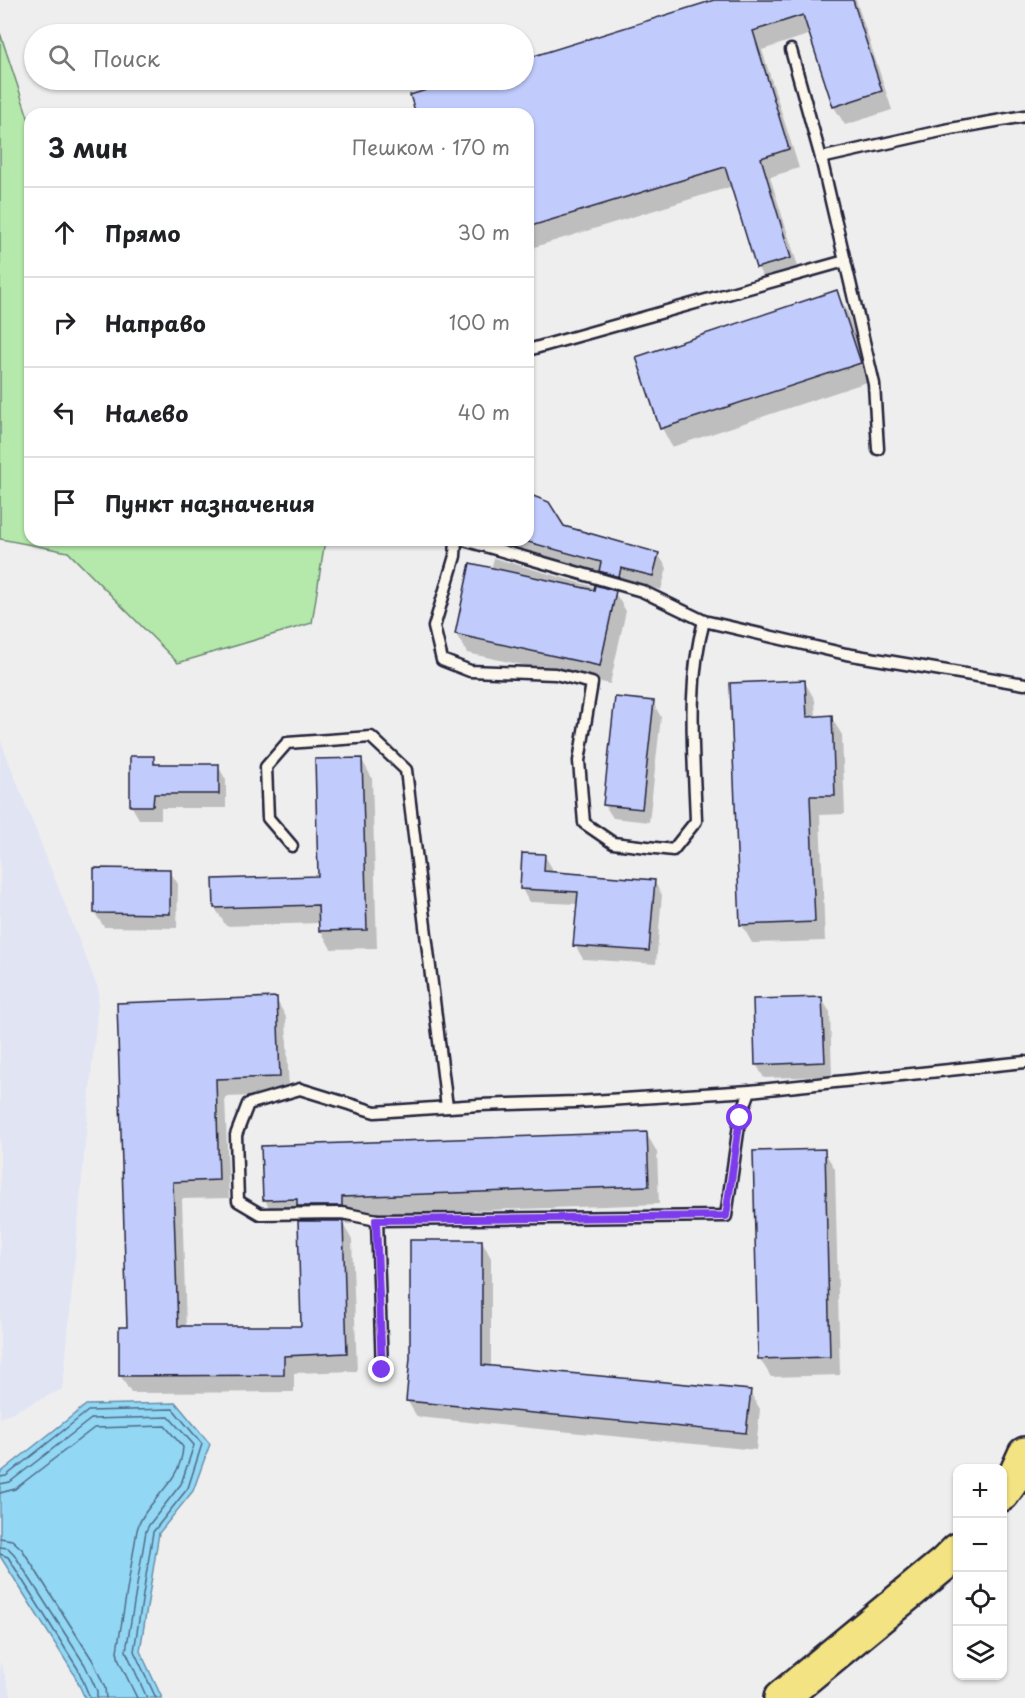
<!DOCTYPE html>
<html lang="ru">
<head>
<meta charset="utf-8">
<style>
	body { margin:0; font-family:"Playpen Sans",sans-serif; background:#f2f2f2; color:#202124 }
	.controls { position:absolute; right:18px; bottom:18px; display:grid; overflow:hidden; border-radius:12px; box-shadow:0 2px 4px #0004 }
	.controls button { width:54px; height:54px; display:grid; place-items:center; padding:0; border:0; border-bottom:2px solid #e0e0e0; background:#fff; color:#202124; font:30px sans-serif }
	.stop { position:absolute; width:18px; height:18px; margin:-14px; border:4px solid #7c3aed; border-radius:50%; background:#fff }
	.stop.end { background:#7c3aed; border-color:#fff; box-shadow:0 2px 6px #0008 }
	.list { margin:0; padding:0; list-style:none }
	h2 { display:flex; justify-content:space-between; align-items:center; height:78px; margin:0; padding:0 24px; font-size:26px }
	h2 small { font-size:20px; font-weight:400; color:#757577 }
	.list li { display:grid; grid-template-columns:39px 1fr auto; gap:18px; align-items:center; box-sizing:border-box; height:90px; padding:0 24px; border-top:2px solid #e0e0e0 }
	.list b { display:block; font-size:22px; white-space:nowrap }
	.list em { font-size:20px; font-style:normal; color:#757577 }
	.icon { flex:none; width:33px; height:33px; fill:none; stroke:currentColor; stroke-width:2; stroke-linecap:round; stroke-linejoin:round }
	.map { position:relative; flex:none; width:1025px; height:1698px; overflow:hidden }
	.search { position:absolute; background:#fff; box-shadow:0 2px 4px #0004; left:24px; top:24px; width:510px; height:66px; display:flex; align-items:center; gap:15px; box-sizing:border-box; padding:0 21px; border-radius:33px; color:#757577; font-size:22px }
	.panel { position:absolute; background:#fff; box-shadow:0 2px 4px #0004; left:24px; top:108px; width:510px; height:438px; border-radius:18px }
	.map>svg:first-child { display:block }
	.built { fill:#e1e4f3 }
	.green { fill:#b4e9ab; stroke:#6b8673; stroke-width:1.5 }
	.water { fill:#92d7f4; stroke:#658faa; stroke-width:1.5 }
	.shadow { fill:#0003 }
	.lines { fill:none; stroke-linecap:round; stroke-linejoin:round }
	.shore { stroke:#4f6a85; stroke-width:1.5 }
	.building { fill:#c1ccfd; stroke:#22223b; stroke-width:1.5 }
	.lane-casing { stroke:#22223b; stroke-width:15 }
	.primary-casing { stroke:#22223b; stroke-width:38 }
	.lane { stroke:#fbf7ec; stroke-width:10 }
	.primary { stroke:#f4e382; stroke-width:33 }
	.route { stroke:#7c3aed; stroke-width:8 }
</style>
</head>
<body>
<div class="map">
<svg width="1025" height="1698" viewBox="0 0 1025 1698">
	<rect width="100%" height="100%" fill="#efeeef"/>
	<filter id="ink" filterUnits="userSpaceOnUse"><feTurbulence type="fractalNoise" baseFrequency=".0167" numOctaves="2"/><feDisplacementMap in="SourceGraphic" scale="12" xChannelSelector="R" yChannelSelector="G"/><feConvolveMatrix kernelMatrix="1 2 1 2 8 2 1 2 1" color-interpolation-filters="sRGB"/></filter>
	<g filter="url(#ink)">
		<g class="built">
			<path d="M 0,739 L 99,991 L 63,1389 L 0,1418 Z"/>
			<path d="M 0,1661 L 12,1698 L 0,1698 Z"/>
		</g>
		<path class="green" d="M 0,33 L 30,123 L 30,540 L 325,540 L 312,623 L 178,663 L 68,552 L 0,539 Z"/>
		<path class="water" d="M 176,1403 L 210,1444 L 193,1491 L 159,1533 L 140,1651 L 162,1698 L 85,1698 L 73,1672 L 0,1556 L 0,1473 L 86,1405 Z"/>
		<g class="shadow">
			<path d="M 716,0 L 856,0 L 892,110 L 845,125 L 834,107 L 811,34 L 762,50 L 799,168 L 770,177 L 801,276 L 768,286 L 758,268 L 733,186 L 528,249 L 528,114 L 417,114 L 412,96 L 464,80 L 524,80 L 524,61 Z"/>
			<path d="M 836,292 L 847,310 L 870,381 L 672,447 L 662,428 Z"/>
			<path d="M 528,495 L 563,528 L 658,554 L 667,568 L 661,590 L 629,581 L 627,590 L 506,555 L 498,540 L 528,540 Z"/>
			<path d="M 494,558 L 615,593 L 626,611 L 610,684 L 467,653 L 456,634 L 491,570 Z"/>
			<path d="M 804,681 L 815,700 L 816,718 L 831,717 L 842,735 L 845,814 L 820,815 L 825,941 L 752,943 L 742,925 L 732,685 Z"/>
			<path d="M 653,703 L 661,717 L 649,822 L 613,818 L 604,804 Z"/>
			<path d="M 153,758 L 157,765 L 218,766 L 226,780 L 226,808 L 161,808 L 161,819 L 139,819 L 131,805 Z"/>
			<path d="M 362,760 L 372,778 L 377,948 L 331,949 L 321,931 L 320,923 L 226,926 L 215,908 L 319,878 Z"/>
			<path d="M 544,855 L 552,868 L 552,873 L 654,881 L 662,895 L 656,964 L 583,959 L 575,945 L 578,904 L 529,902 L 522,889 Z"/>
			<path d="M 169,870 L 178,884 L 177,928 L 104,927 L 95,913 Z"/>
			<path d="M 821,998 L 830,1012 L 832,1076 L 764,1078 L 756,1064 Z"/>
			<path d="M 276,999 L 286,1017 L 289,1095 L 225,1097 L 229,1198 L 182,1199 L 186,1328 L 303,1327 L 308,1222 L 305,1217 L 275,1218 L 265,1200 L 646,1133 L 657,1152 L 659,1204 L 352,1215 L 352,1224 L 343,1224 L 352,1240 L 357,1371 L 294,1373 L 294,1392 L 131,1393 L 120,1375 L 129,1328 L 118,1004 Z"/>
			<path d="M 824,1151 L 835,1169 L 840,1375 L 771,1377 L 760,1359 Z"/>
			<path d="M 482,1241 L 491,1258 L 491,1367 L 750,1392 L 760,1409 L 756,1450 L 417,1417 L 407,1400 Z"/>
		</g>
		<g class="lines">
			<g class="shore">
				<path d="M 0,1477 L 6,1476 L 88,1411 L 173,1409 L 202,1444 L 188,1488 L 153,1532 L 134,1651 L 156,1698"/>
				<path d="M 0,1484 L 10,1482 L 91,1419 L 169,1417 L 194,1445 L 181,1484 L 149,1525 L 146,1531 L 126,1651 L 147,1698"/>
				<path d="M 0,1493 L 15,1489 L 94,1428 L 165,1426 L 183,1447 C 181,1485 145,1500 137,1530 L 117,1651 L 119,1661 L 137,1698"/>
				<path d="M 0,1538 L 12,1540 L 22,1549 L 93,1661 L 105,1688 L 106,1698"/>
				<path d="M 0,1547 L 8,1548 L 14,1554 L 85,1665 L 97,1691 L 97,1698"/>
				<path d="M 0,1554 L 8,1557 L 78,1669 L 90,1698"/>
			</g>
		</g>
		<g class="building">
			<path d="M 714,0 L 853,0 L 882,91 L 833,107 L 803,15 L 753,31 L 789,149 L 761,158 L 791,258 L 756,268 L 725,167 L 528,227 L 528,114 L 416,114 L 410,95 L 459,80 L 524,80 L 524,59 Z"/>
			<path d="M 837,290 L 861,363 L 660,429 L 636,357 Z"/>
			<path d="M 528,494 L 549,502 L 564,526 L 659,553 L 653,576 L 621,568 L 619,577 L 599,571 L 601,562 L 528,542 Z"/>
			<path d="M 470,563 L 594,590 L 595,585 L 616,591 L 600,666 L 455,634 Z"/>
			<path d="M 805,680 L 807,717 L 832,715 L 835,796 L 810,796 L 815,922 L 740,925 L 730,683 Z"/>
			<path d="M 615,697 L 654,701 L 642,809 L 603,805 Z"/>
			<path d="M 130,756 L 154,756 L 154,764 L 219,764 L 219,794 L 154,794 L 153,806 L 130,806 Z"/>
			<path d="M 362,758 L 367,930 L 319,931 L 318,905 L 214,908 L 213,879 L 318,876 L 315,759 Z"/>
			<path d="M 522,853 L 545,854 L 544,871 L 655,880 L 649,951 L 573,946 L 578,892 L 520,889 Z"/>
			<path d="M 94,868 L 170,869 L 170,914 L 94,913 Z"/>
			<path d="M 277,997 L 280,1077 L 216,1079 L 219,1180 L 173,1182 L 178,1326 L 301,1326 L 298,1221 L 343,1221 L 347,1353 L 284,1356 L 284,1375 L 119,1376 L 119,1327 L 127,1327 L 117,1003 Z"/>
			<path d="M 822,997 L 825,1062 L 755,1065 L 753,999 Z"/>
			<path d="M 647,1132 L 649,1186 L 342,1197 L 342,1206 L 297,1206 L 297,1199 L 263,1200 L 261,1146 Z"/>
			<path d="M 825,1149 L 830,1357 L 758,1359 L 753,1151 Z"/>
			<path d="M 410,1240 L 482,1240 L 482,1365 L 751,1390 L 746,1433 L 406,1401 L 410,1358 Z"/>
		</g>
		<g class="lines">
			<g class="lane-casing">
				<g id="lane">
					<path d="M 791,50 L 821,158"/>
					<path d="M 845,261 L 874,384 L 878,449"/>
					<path d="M 528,350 L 845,261 L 821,158 L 945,130 L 1025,116"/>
					<path d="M 456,540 L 455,556 L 434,627 L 442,660 L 470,671 L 555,674 L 592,683 L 579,761 L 584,823 L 613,843 L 673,850 L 696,821 C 694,755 686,686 704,621 L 846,654 L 1025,684"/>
					<path d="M 464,540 L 642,591 L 704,621"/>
					<path d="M 292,846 L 268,818 L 266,767 L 287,743 L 371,737 L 406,770 L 447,1107"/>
					<path d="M 377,1220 L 726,1216 L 740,1118 L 750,1091 L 1025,1062"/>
					<path d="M 382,1370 L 377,1220 L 342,1213 L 260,1214 L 238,1201 L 236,1135 L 248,1104 L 300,1089 L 375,1112 L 479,1105 L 576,1102 L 750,1091"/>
				</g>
			</g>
			<g class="primary-casing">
				<g id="primary">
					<path d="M 1002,1494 L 1015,1476 L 1025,1454"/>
					<path d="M 781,1698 L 945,1563 L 958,1550"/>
				</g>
			</g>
			<use href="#lane" class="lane"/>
			<use href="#primary" class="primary"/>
		</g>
	</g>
	<g class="lines" filter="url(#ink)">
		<path class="route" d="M 382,1370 L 376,1220 L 726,1216 L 740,1118"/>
	</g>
</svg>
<div class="controls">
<button>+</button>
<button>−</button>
<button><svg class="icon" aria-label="locate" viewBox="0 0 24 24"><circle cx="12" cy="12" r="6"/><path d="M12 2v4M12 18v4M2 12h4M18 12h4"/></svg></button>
<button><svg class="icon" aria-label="layers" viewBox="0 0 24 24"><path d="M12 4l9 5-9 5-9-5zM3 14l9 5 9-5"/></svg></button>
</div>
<div class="stop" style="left:740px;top:1118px"></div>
<div class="stop end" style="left:382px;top:1370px"></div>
<div class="search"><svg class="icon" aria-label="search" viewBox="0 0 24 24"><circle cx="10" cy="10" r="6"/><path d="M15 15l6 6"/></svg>Поиск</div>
<section class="panel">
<h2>3 мин<small>Пешком · 170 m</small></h2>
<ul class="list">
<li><svg class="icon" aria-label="ahead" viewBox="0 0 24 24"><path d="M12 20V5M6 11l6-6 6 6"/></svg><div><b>Прямо</b></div><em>30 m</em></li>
<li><svg class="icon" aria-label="right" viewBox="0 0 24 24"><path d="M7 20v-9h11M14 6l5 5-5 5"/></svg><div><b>Направо</b></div><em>100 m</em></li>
<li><svg class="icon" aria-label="left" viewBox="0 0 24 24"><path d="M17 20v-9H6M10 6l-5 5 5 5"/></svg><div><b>Налево</b></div><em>40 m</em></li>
<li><svg class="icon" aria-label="arrive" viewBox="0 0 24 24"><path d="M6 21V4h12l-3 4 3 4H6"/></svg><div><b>Пункт назначения</b></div></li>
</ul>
</section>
</div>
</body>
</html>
